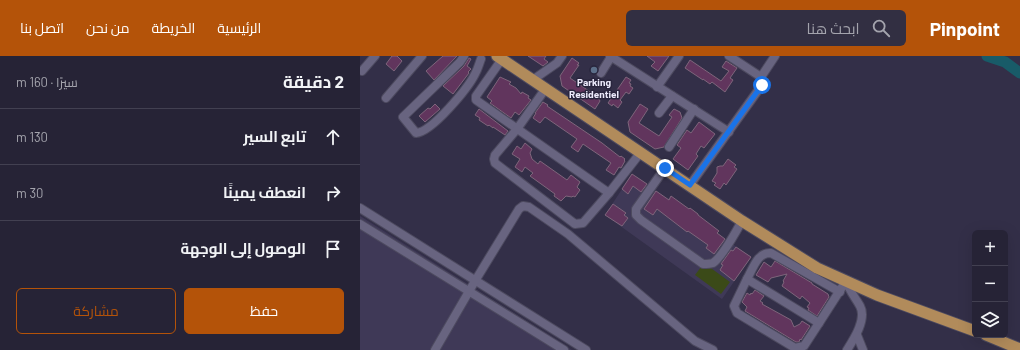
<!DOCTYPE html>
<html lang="ar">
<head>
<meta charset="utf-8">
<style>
	body { margin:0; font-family:Barlow,Cairo,sans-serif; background:#322f42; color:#f1f3f6; direction:rtl }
	.controls { position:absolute; right:12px; bottom:12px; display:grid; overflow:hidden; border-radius:6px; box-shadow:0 4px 16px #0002 }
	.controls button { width:36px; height:36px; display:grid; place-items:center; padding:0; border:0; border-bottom:1px solid #424051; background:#262336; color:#f1f3f6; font:20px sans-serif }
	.stop { position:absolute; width:12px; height:12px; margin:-9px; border:3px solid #1a73e8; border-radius:50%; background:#fff }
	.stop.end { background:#1a73e8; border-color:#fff; box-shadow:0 1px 4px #0008 }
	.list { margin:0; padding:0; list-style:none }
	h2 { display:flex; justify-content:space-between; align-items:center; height:52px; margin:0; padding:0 16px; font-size:17px }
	h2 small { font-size:13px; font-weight:400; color:#a4a4ad }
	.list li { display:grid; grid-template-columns:26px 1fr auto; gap:12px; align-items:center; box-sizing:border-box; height:56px; padding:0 16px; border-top:1px solid #424051 }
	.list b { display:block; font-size:15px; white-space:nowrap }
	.list em { font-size:13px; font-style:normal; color:#a4a4ad }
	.actions { display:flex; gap:8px; padding:12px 16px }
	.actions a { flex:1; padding:9px 0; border:1px solid #b45309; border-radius:6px; text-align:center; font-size:14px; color:#b45309 }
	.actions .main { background:#b45309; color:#fff }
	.icon { flex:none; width:22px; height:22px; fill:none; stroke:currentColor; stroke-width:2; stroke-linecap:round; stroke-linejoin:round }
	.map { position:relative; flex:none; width:660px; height:294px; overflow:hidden; direction:ltr }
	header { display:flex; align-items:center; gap:24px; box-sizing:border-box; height:56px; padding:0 20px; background:#b45309; color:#fff }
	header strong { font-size:19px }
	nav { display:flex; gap:22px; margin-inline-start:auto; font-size:14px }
	.search { width:280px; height:36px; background:#322f42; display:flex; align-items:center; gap:10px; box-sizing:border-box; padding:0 14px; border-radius:6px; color:#a4a4ad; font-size:15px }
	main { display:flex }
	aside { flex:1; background:#262336 }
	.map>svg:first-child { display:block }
	.built { fill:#3f3957 }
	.green { fill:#3b4a18 }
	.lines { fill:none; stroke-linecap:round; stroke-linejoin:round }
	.river { stroke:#185b68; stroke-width:11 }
	.building { fill:#61355d; stroke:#7e657b }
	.minor-casing { stroke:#4d4a5f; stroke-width:10 }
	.major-casing { stroke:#4d4a5f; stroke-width:13 }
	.minor { stroke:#686480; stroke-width:8 }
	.major { stroke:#b18b5b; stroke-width:11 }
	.route { stroke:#1a73e8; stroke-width:5 }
	.service-dot { fill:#5c6f8a; stroke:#29253d; stroke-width:1.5 }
	.labels { text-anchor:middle; stroke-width:3; stroke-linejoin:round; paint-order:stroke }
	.poi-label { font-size:10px; font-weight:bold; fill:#eceafb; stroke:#29253d }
</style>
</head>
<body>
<header>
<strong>Pinpoint</strong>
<div class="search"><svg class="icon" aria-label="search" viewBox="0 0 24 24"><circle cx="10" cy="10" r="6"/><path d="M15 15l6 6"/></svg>ابحث هنا</div>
<nav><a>الرئيسية</a><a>الخريطة</a><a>من نحن</a><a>اتصل بنا</a></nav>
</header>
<main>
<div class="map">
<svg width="660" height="294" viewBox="0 0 660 294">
	<rect width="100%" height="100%" fill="#332f48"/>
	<g class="built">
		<path d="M 272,118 L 308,143 L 311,140 L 328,153 L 330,152 L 338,158 L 338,160 L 359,175 L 357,177 L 391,201 L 362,243 L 245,159 Z"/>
		<path d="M 0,160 L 90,217 L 212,294 L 0,294 Z"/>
	</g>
	<path class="green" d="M 344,207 L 370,226 L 361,238 L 335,219 Z"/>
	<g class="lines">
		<path class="river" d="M 627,0 L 645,6 L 660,17"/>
	</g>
	<g class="building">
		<path d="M 32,0 L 37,0 L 42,5 L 34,15 L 26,8 Z"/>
		<path d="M 83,0 L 97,0 L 74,24 L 66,15 Z"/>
		<path d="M 168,0 L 186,0 L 184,3 L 188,6 L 183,10 Z"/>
		<path d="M 287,0 L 309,0 L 298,15 L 291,10 L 295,6 Z"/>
		<path d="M 109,2 L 111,3 L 107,10 L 111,13 L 108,16 L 109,17 L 93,38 L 83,30 L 104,10 Z"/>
		<path d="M 212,2 L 219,7 L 217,9 L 219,9 L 210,22 L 239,42 L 239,43 L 240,45 L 235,53 L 202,30 L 200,20 Z"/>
		<path d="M 330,4 L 361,25 L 369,15 L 362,11 L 366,5 L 377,12 L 370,22 L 373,24 L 365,36 L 352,26 L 350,28 L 343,23 L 343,24 L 325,12 Z"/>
		<path d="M 140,21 L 151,26 L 149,28 L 156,32 L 161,38 L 162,36 L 169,40 L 168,42 L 171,44 L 159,59 L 155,56 L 151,62 L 130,47 L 132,45 L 127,41 Z"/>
		<path d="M 266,21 L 271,24 L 269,27 L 271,28 L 270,30 L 273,32 L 269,38 L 266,36 L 260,44 L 262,46 L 258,52 L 253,48 L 252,50 L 248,47 Z"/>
		<path d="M 183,46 L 188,49 L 187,50 L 242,87 L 260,101 L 261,100 L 265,103 L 264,104 L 265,105 L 261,112 L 259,111 L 254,119 L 246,114 L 251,107 L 223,88 L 218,96 L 211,91 L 217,83 L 185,61 L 180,67 L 173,62 L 176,57 L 175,57 Z"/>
		<path d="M 75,48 L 80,53 L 65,66 L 59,60 L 68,52 L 70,53 Z"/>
		<path d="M 280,48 L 288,53 L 279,67 L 299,80 L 312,61 L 309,59 L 314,53 L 320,56 L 322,62 L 304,91 L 295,93 L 270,76 L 268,66 Z"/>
		<path d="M 119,53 L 148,75 L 145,79 L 133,71 L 133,72 L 129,69 L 128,70 L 119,64 L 120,62 L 115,59 Z"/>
		<path d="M 339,66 L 355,78 L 344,92 L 341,90 L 336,98 L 338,100 L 328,114 L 313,103 L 321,92 L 317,89 L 327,74 L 331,77 Z"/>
		<path d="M 165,87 L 172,93 L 170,97 L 172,103 L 178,108 L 180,105 L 207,124 L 211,119 L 220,126 L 217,131 L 220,134 L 215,141 L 213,140 L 212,141 L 206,140 L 201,145 L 194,140 L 195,138 L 170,120 L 173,117 L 165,111 L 162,116 L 155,111 L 160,103 L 152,98 L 157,90 L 161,93 Z"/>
		<path d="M 368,103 L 376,109 L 374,111 L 377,113 L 366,129 L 364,127 L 360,133 L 354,129 L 356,127 L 352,125 L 357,117 L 357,111 L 360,110 L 363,110 Z"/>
		<path d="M 272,118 L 287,128 L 281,136 L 273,130 L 268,138 L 262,133 Z"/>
		<path d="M 296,135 L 309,144 L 311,140 L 329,153 L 330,152 L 338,158 L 338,159 L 359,175 L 357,177 L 365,183 L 354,198 L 346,192 L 348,189 L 328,175 L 327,176 L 297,153 L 293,159 L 284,153 Z"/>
		<path d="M 253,148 L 266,157 L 264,159 L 268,162 L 262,170 L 245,159 Z"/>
		<path d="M 376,191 L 391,201 L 374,225 L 360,214 L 363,209 L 361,208 L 371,194 L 373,195 Z"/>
		<path d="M 415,205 L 452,227 L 452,228 L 468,238 L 469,241 L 457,260 L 448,254 L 449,252 L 447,251 L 450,247 L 442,240 L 440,243 L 422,230 L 424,226 L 423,225 L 427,218 L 411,222 L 408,226 L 396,219 L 404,206 L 411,211 Z"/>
		<path d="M 395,234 L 404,240 L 400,245 L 403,247 L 402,248 L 431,264 L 434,271 L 440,268 L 442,265 L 450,270 L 441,284 L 440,283 L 439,286 L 436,286 L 385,255 L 387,251 L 382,246 L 387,237 L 390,239 L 391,237 L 392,238 Z"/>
	</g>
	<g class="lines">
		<g class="minor-casing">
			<g id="minor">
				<path d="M 104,0 L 100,6 L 43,61 L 56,77 C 72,76 108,32 115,18 C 118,13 119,8 121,3"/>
				<path d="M 250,0 L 369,76"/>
				<path d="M 142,3 L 116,40 L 116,44 L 249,137 L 281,96"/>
				<path d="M 2,15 L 15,0"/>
				<path d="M 241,17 L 251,1"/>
				<path d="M 401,21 L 415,0"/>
				<path d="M 174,23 L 197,7 L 202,0"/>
				<path d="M 297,31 L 319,0"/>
				<path d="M 186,32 L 157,73 L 135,99 L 134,103 L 135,107 L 215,168 L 223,167 L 249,137"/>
				<path d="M 26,42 L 62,0"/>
				<path d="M 299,57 L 312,40"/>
				<path d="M 309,91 L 334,53"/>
				<path d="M 305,112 L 276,153 L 276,159 L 281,164 L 343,208 C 347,208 350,208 353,207 C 361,202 377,174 382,165"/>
				<path d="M 330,129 L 402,29 L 403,25 L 401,21 L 369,0"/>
				<path d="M 0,152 L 226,294"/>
				<path d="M 0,168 L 204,294"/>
				<path d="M 387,223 L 374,250 L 377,257 L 435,292 L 444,290 L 459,267"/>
				<path d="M 480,236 L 411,197 C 397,196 393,213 387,223 L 459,267 L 486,225 C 490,236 495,241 500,250 C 507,263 494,283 487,294"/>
				<path d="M 497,279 L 503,294"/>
				<path d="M 75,294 L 115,225 L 159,153 L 163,150 L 169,151 L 208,178 L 335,285 L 353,294"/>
			</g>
		</g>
		<g class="major-casing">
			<g id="major">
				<path d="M 137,0 L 382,165 L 457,212 L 517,239 L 615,275"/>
				<path d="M 626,279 L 660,293"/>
			</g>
		</g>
		<use href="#minor" class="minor"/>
		<use href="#major" class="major"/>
	</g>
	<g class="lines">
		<path class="route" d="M 305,112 L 330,129 L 402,29"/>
	</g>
	<circle class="service-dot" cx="234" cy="14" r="4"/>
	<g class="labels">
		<g class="poi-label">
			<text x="234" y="30">Parking<tspan x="234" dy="12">Residentiel</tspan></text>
		</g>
	</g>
</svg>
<div class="controls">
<button>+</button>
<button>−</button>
<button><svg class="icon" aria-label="layers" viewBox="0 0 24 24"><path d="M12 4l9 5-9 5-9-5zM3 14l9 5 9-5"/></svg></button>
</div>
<div class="stop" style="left:402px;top:29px"></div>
<div class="stop end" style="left:305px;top:112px"></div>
</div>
<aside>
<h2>2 دقيقة<small>سيرًا · 160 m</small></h2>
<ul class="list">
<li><svg class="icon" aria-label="ahead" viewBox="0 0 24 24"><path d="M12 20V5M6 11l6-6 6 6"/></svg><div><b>تابع السير</b></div><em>130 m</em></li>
<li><svg class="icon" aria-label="right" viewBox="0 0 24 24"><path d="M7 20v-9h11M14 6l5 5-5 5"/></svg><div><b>انعطف يمينًا</b></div><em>30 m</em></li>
<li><svg class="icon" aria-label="arrive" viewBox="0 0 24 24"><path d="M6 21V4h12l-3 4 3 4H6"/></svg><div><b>الوصول إلى الوجهة</b></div></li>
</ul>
<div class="actions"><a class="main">حفظ</a><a>مشاركة</a></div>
</aside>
</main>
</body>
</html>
